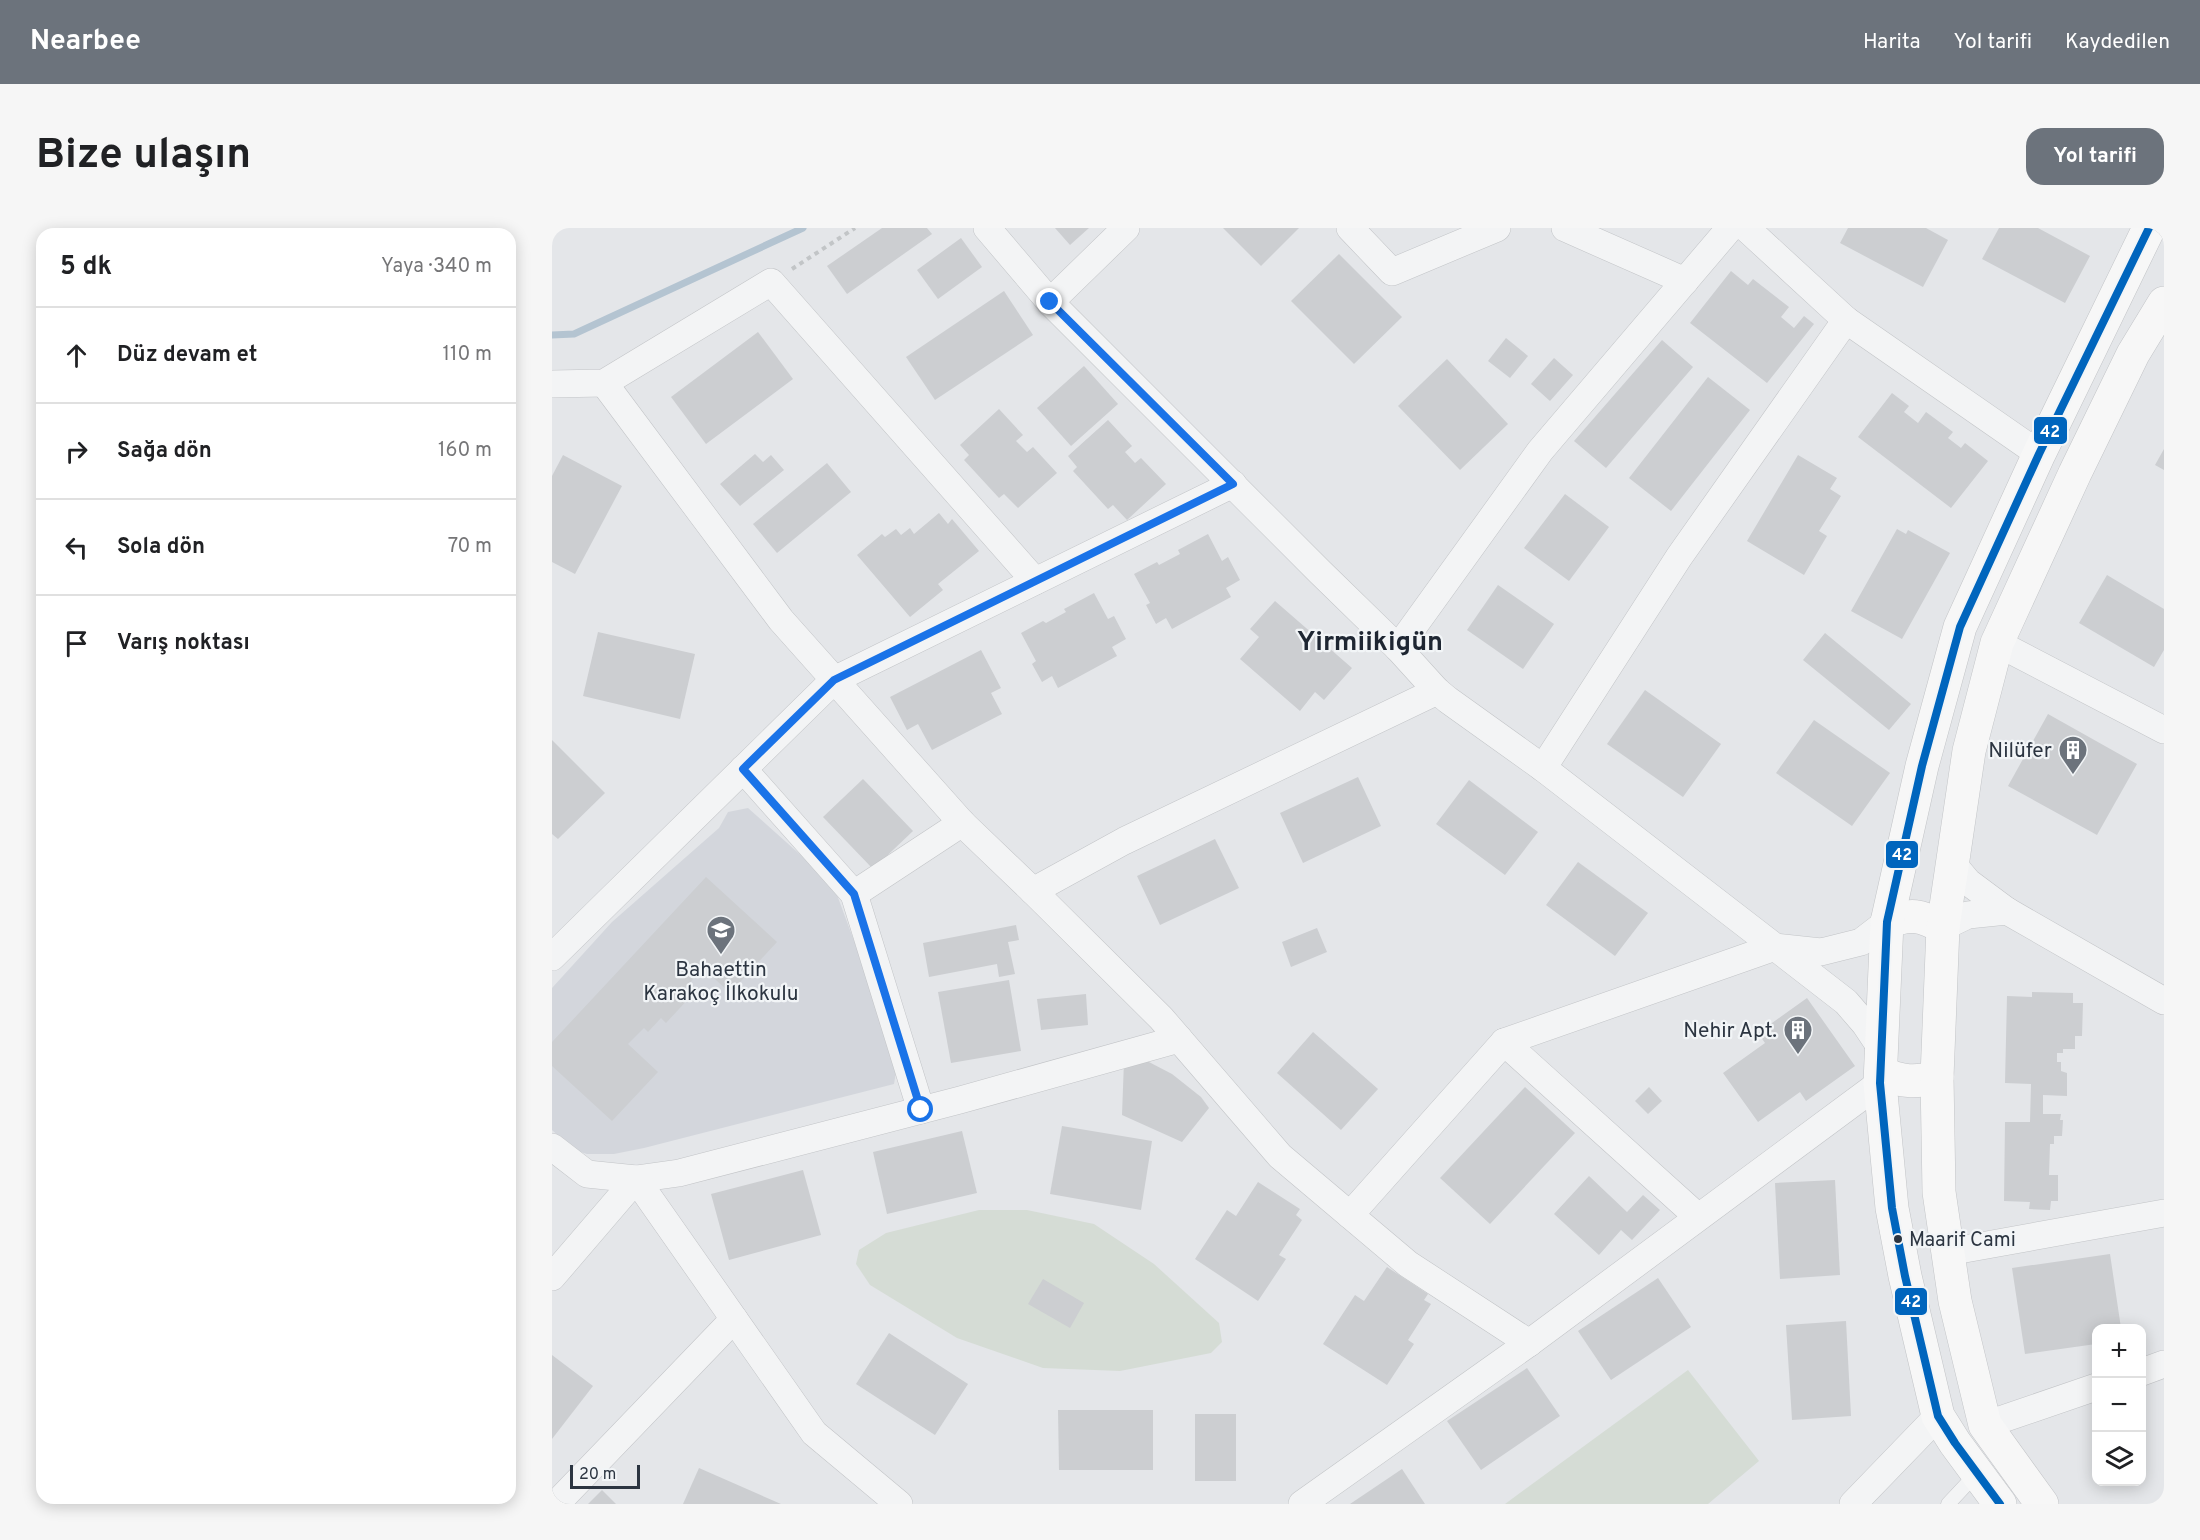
<!DOCTYPE html>
<html lang="tr">
<head>
<meta charset="utf-8">
<style>
	body { margin:0; font-family:Overpass,sans-serif; background:#f6f6f6; color:#202124 }
	.controls { position:absolute; right:18px; bottom:18px; display:grid; overflow:hidden; border-radius:12px; box-shadow:0 3px 15px #0003 }
	.controls button { width:54px; height:54px; display:grid; place-items:center; padding:0; border:0; border-bottom:2px solid #e0e0e0; background:#fff; color:#202124; font:30px sans-serif }
	.scale { position:absolute; left:18px; bottom:15px; width:70px; box-sizing:border-box; padding-left:6px; border:3px solid #2c3541; border-top:0; font-size:16px; line-height:21px; white-space:nowrap; color:#2c3541; -webkit-text-stroke:4px #f2f5f7; paint-order:stroke }
	.stop { position:absolute; width:18px; height:18px; margin:-14px; border:4px solid #1a73e8; border-radius:50%; background:#fff }
	.stop.end { background:#1a73e8; border-color:#fff; box-shadow:0 2px 6px #0008 }
	.list { margin:0; padding:0; list-style:none }
	h2 { display:flex; justify-content:space-between; align-items:center; height:78px; margin:0; padding:0 24px; font-size:26px }
	h2 small { font-size:20px; font-weight:400; color:#757577 }
	.list li { display:grid; grid-template-columns:39px 1fr auto; gap:18px; align-items:center; box-sizing:border-box; height:96px; padding:0 24px; border-top:2px solid #e0e0e0 }
	.list b { display:block; font-size:22px; white-space:nowrap }
	.list em { font-size:20px; font-style:normal; color:#757577 }
	.icon { flex:none; width:33px; height:33px; fill:none; stroke:currentColor; stroke-width:2; stroke-linecap:round; stroke-linejoin:round }
	.map { position:relative; flex:none; width:1612px; height:1276px; overflow:hidden; border-radius:18px }
	header { display:flex; align-items:center; gap:36px; box-sizing:border-box; height:84px; padding:0 30px; background:#6c737c; color:#fff }
	header strong { font-size:28px }
	nav { display:flex; gap:33px; margin-inline-start:auto; font-size:21px }
	.intro { display:flex; align-items:center; justify-content:space-between; box-sizing:border-box; height:144px; padding:0 36px }
	h1 { margin:0; font-size:42px }
	.button { padding:15px 27px; border-radius:18px; background:#6c737c; color:#fff; font-size:21px; font-weight:700 }
	main { display:flex; gap:36px; padding:0 36px }
	aside { flex:1; background:#fff; border-radius:18px; box-shadow:0 3px 15px #0003 }
	.map>svg:first-child { display:block }
	.built { fill:#d3d6dc }
	.green { fill:#d5dcd5 }
	.lines { fill:none; stroke-linecap:round; stroke-linejoin:round }
	.stream { stroke:#b4c4d1; stroke-width:7 }
	.building { fill:#ccced1 }
	.lane-casing { stroke:#c2c4c7; stroke-width:15 }
	.street-casing { stroke:#c2c4c7; stroke-width:28 }
	.secondary-casing { stroke:#c2c4c7; stroke-width:34 }
	.path { stroke:#c2c5c7; stroke-width:4; stroke-dasharray:4.5 4.5; stroke-linecap:butt }
	.lane { stroke:#f3f4f5; stroke-width:14 }
	.street { stroke:#f3f4f5; stroke-width:27 }
	.secondary { stroke:#f7f7f7; stroke-width:33 }
	.bus-1-casing { stroke:#f2f5f7; stroke-width:12 }
	.bus-1 { stroke:#0065bd; stroke-width:8 }
	.route { stroke:#1a73e8; stroke-width:8 }
	.bus-dot { fill:#2c3541; stroke:#f2f5f7; stroke-width:2 }
	.labels { text-anchor:middle; stroke-width:4.5; stroke-linejoin:round; paint-order:stroke }
	.bus-label { font-size:20px; fill:#2c3541; stroke:#f2f5f7; text-anchor:start }
	.poi-label { font-size:21px; fill:#2c3541; stroke:#f2f5f7; text-anchor:end }
	.district-label { font-size:27px; font-weight:bold; fill:#1e2632; stroke:#f2f5f7 }
	.line-badge { stroke:#f2f5f7; stroke-width:2 }
	.badge-label { font-size:16px; text-anchor:middle; font-weight:bold; fill:#fff }
</style>
</head>
<body>
<header>
<strong>Nearbee</strong>
<nav><a>Harita</a><a>Yol tarifi</a><a>Kaydedilen</a></nav>
</header>
<div class="intro"><h1>Bize ulaşın</h1><a class="button">Yol tarifi</a></div>
<main>
<aside>
<h2>5 dk<small>Yaya · 340 m</small></h2>
<ul class="list">
<li><svg class="icon" aria-label="ahead" viewBox="0 0 24 24"><path d="M12 20V5M6 11l6-6 6 6"/></svg><div><b>Düz devam et</b></div><em>110 m</em></li>
<li><svg class="icon" aria-label="right" viewBox="0 0 24 24"><path d="M7 20v-9h11M14 6l5 5-5 5"/></svg><div><b>Sağa dön</b></div><em>160 m</em></li>
<li><svg class="icon" aria-label="left" viewBox="0 0 24 24"><path d="M17 20v-9H6M10 6l-5 5 5 5"/></svg><div><b>Sola dön</b></div><em>70 m</em></li>
<li><svg class="icon" aria-label="arrive" viewBox="0 0 24 24"><path d="M6 21V4h12l-3 4 3 4H6"/></svg><div><b>Varış noktası</b></div></li>
</ul>
</aside>
<div class="map">
<svg width="1612" height="1276" viewBox="0 0 1612 1276">
	<rect width="100%" height="100%" fill="#e4e6e9"/>
	<path class="built" d="M 196,580 L 281,656 L 346,832 L 342,856 L 92,920 L 62,926 L 35,926 L 22,922 L 0,902 L 0,760 L 60,694 L 167,600 L 176,584 Z"/>
	<g class="green">
		<path d="M 427,982 L 475,982 L 542,996 L 602,1036 L 667,1095 L 670,1114 L 659,1125 L 568,1143 L 491,1140 L 405,1110 L 318,1057 L 304,1036 L 307,1022 L 334,1005 Z"/>
		<path d="M 1136,1142 L 1207,1233 L 1156,1276 L 953,1276 Z"/>
	</g>
	<g class="lines">
		<path class="stream" d="M 0,107 L 22,106 L 251,0"/>
	</g>
	<g class="building">
		<path d="M 330,0 L 375,0 L 380,6 L 295,66 L 275,38 Z"/>
		<path d="M 503,0 L 537,0 L 518,17 Z"/>
		<path d="M 671,0 L 747,0 L 709,38 Z"/>
		<path d="M 1296,0 L 1374,0 L 1396,12 L 1371,59 L 1288,15 Z"/>
		<path d="M 1447,0 L 1486,0 L 1538,28 L 1513,75 L 1430,31 Z"/>
		<path d="M 409,10 L 430,39 L 386,71 L 365,42 Z"/>
		<path d="M 787,26 L 850,89 L 802,136 L 739,73 Z"/>
		<path d="M 1179,43 L 1196,57 L 1201,51 L 1237,79 L 1229,89 L 1242,100 L 1252,88 L 1262,96 L 1215,155 L 1138,95 Z"/>
		<path d="M 452,63 L 481,107 L 383,172 L 354,129 Z"/>
		<path d="M 206,104 L 241,151 L 154,216 L 119,169 Z"/>
		<path d="M 954,110 L 976,128 L 958,150 L 936,133 Z"/>
		<path d="M 1110,112 L 1141,139 L 1054,240 L 1022,213 Z"/>
		<path d="M 1002,130 L 1021,147 L 998,173 L 979,156 Z"/>
		<path d="M 895,131 L 956,196 L 908,242 L 846,178 Z"/>
		<path d="M 532,138 L 566,176 L 519,218 L 485,180 Z"/>
		<path d="M 1156,149 L 1198,182 L 1119,283 L 1077,250 Z"/>
		<path d="M 1340,165 L 1357,178 L 1352,184 L 1366,195 L 1374,184 L 1401,204 L 1396,210 L 1409,220 L 1413,215 L 1436,233 L 1399,280 L 1306,209 Z"/>
		<path d="M 447,181 L 471,207 L 464,213 L 475,224 L 481,219 L 505,245 L 466,280 L 452,266 L 447,270 L 412,232 L 417,227 L 408,217 Z"/>
		<path d="M 556,192 L 580,218 L 573,224 L 583,235 L 589,230 L 614,256 L 575,292 L 561,277 L 556,281 L 521,243 L 525,239 L 516,228 Z"/>
		<path d="M 1612,221 L 1612,242 L 1603,237 Z"/>
		<path d="M 203,226 L 211,234 L 219,227 L 232,242 L 188,278 L 168,256 Z"/>
		<path d="M 11,227 L 70,258 L 23,346 L 0,334 L 0,248 Z"/>
		<path d="M 1246,227 L 1285,250 L 1278,261 L 1289,268 L 1267,303 L 1275,308 L 1252,347 L 1195,313 Z"/>
		<path d="M 275,235 L 299,264 L 225,325 L 201,296 Z"/>
		<path d="M 1013,266 L 1057,299 L 1017,353 L 972,320 Z"/>
		<path d="M 387,285 L 396,296 L 400,291 L 427,323 L 386,356 L 391,362 L 358,389 L 305,327 L 330,306 L 333,309 L 344,301 L 349,307 L 358,300 L 362,306 Z"/>
		<path d="M 1345,301 L 1354,306 L 1356,302 L 1398,325 L 1350,411 L 1299,383 Z"/>
		<path d="M 656,306 L 670,333 L 676,329 L 688,352 L 674,360 L 679,369 L 620,401 L 614,390 L 604,396 L 594,377 L 598,375 L 582,346 L 605,334 L 607,337 L 628,326 L 626,322 Z"/>
		<path d="M 1555,347 L 1612,381 L 1612,422 L 1602,439 L 1527,395 Z"/>
		<path d="M 946,357 L 1002,396 L 971,441 L 915,402 Z"/>
		<path d="M 542,365 L 556,391 L 562,388 L 574,411 L 560,419 L 565,428 L 506,460 L 500,448 L 490,454 L 480,436 L 484,433 L 469,405 L 491,393 L 494,395 L 514,384 L 512,381 Z"/>
		<path d="M 723,373 L 800,440 L 772,472 L 763,464 L 748,483 L 688,431 L 707,409 L 698,401 Z"/>
		<path d="M 46,404 L 143,426 L 128,491 L 31,468 Z"/>
		<path d="M 1273,405 L 1359,476 L 1337,502 L 1251,432 Z"/>
		<path d="M 429,422 L 449,460 L 439,465 L 450,486 L 380,522 L 366,496 L 355,502 L 338,469 Z"/>
		<path d="M 1093,462 L 1169,516 L 1131,569 L 1055,516 Z"/>
		<path d="M 1496,486 L 1585,536 L 1545,607 L 1456,558 Z"/>
		<path d="M 1262,492 L 1338,545 L 1300,598 L 1224,545 Z"/>
		<path d="M 0,512 L 53,565 L 6,611 L 0,606 Z"/>
		<path d="M 806,549 L 829,598 L 751,635 L 728,585 Z"/>
		<path d="M 311,551 L 361,603 L 321,641 L 271,589 Z"/>
		<path d="M 917,552 L 986,604 L 953,647 L 884,596 Z"/>
		<path d="M 663,611 L 687,660 L 608,697 L 585,648 Z"/>
		<path d="M 1026,634 L 1096,685 L 1063,728 L 994,677 Z"/>
		<path d="M 154,649 L 225,714 L 178,765 L 151,740 L 133,760 L 140,767 L 114,795 L 109,790 L 96,804 L 92,800 L 76,816 L 106,844 L 60,893 L 0,838 L 0,814 Z"/>
		<path d="M 464,697 L 467,712 L 456,714 L 463,746 L 447,749 L 445,736 L 377,749 L 371,715 Z"/>
		<path d="M 765,700 L 775,724 L 739,739 L 730,714 Z"/>
		<path d="M 457,752 L 469,823 L 399,835 L 386,764 Z"/>
		<path d="M 1480,764 L 1521,765 L 1521,775 L 1531,775 L 1530,808 L 1523,808 L 1523,821 L 1511,821 L 1511,825 L 1505,825 L 1505,834 L 1509,834 L 1509,843 L 1515,845 L 1515,868 L 1491,867 L 1491,886 L 1509,886 L 1508,892 L 1511,892 L 1510,908 L 1502,908 L 1502,916 L 1498,916 L 1497,947 L 1506,947 L 1506,973 L 1499,973 L 1498,982 L 1477,981 L 1478,974 L 1452,973 L 1453,894 L 1478,894 L 1479,856 L 1453,855 L 1455,768 L 1480,769 Z"/>
		<path d="M 534,766 L 536,797 L 489,802 L 485,771 Z"/>
		<path d="M 1255,770 L 1303,838 L 1254,873 L 1248,864 L 1206,894 L 1171,845 L 1213,815 L 1206,805 Z"/>
		<path d="M 761,804 L 826,861 L 789,902 L 725,845 Z"/>
		<path d="M 572,833 L 595,833 L 620,846 L 649,869 L 657,880 L 630,914 L 570,887 Z"/>
		<path d="M 973,859 L 1023,905 L 938,996 L 888,950 Z"/>
		<path d="M 1097,859 L 1110,873 L 1096,886 L 1083,873 Z"/>
		<path d="M 510,898 L 600,913 L 589,982 L 498,966 Z"/>
		<path d="M 410,903 L 425,965 L 335,986 L 321,924 Z"/>
		<path d="M 251,942 L 269,1007 L 177,1032 L 159,966 Z"/>
		<path d="M 1037,948 L 1075,984 L 1091,967 L 1108,982 L 1080,1012 L 1069,1002 L 1047,1027 L 1002,986 Z"/>
		<path d="M 1283,952 L 1288,1047 L 1228,1051 L 1223,955 Z"/>
		<path d="M 706,954 L 748,981 L 744,987 L 750,992 L 727,1027 L 734,1031 L 706,1073 L 643,1031 L 675,982 L 684,988 Z"/>
		<path d="M 1558,1026 L 1569,1100 L 1544,1100 L 1544,1116 L 1473,1126 L 1460,1040 Z"/>
		<path d="M 835,1039 L 876,1066 L 872,1072 L 879,1076 L 856,1112 L 862,1116 L 835,1157 L 771,1116 L 803,1067 L 812,1073 Z"/>
		<path d="M 1106,1050 L 1139,1099 L 1059,1152 L 1026,1103 Z"/>
		<path d="M 491,1051 L 532,1075 L 518,1100 L 476,1076 Z"/>
		<path d="M 1294,1093 L 1299,1188 L 1240,1192 L 1234,1097 Z"/>
		<path d="M 337,1105 L 416,1156 L 383,1207 L 304,1156 Z"/>
		<path d="M 0,1127 L 41,1158 L 0,1211 Z"/>
		<path d="M 975,1140 L 1008,1188 L 929,1242 L 895,1193 Z"/>
		<path d="M 506,1182 L 601,1182 L 601,1242 L 507,1242 Z"/>
		<rect x="643" y="1186" width="41" height="67"/>
		<path d="M 147,1240 L 229,1276 L 131,1276 Z"/>
		<path d="M 850,1241 L 873,1276 L 798,1276 Z"/>
		<path d="M 50,1262 L 64,1276 L 36,1276 Z"/>
	</g>
	<g class="lines">
		<g class="lane-casing">
			<path id="lane" d="M 1396,1276 L 1425,1245"/>
		</g>
		<g class="street-casing">
			<g id="street">
				<path d="M 435,0 L 498,74 L 768,344 L 846,420 L 885,463 L 896,472 L 991,540 L 1223,719 L 1269,724 L 1309,714 L 1335,694"/>
				<path d="M 798,0 L 840,44 L 945,0"/>
				<path d="M 1013,0 L 1133,53"/>
				<path d="M 1194,0 L 1294,92 L 1487,226"/>
				<path d="M 498,74 L 574,0"/>
				<path d="M 52,155 L 229,392 L 410,595 L 481,663 L 609,790 L 728,928 L 856,1036 L 977,1115"/>
				<path d="M 0,156 L 52,155 L 219,54 L 483,353"/>
				<path d="M 1445,415 L 1612,502"/>
				<path d="M 846,420 L 988,223 L 1178,0"/>
				<path d="M 991,540 L 1127,329 L 1294,92"/>
				<path d="M 191,541 L 302,666 L 369,882"/>
				<path d="M 1400,635 L 1416,654 L 1455,683"/>
				<path d="M 481,663 L 572,613 L 885,463"/>
				<path d="M 302,666 L 410,595"/>
				<path d="M 1391,699 L 1416,687 L 1455,683 L 1612,773"/>
				<path d="M 0,729 L 282,452 L 681,256"/>
				<path d="M 952,814 L 1146,989"/>
				<path d="M 0,919 L 35,946 L 84,951 L 127,945 L 408,872 L 627,811"/>
				<path d="M 798,987 L 952,814 L 1223,719 L 1294,774 L 1313,796 L 1329,820"/>
				<path d="M 1396,1024 L 1612,985"/>
				<path d="M 0,1049 L 84,951 L 262,1205 L 347,1276"/>
				<path d="M 1590,1144 L 1612,1136"/>
				<path d="M 1433,1197 L 1544,1159"/>
				<path d="M 4,1276 L 182,1091"/>
				<path d="M 750,1276 L 977,1115 L 1328,855"/>
				<path d="M 1301,1276 L 1386,1188"/>
			</g>
		</g>
		<g class="secondary-casing">
			<g id="secondary">
				<path d="M 1335,694 C 1359,685 1368,687 1391,699"/>
				<path d="M 1329,845 C 1350,854 1363,855 1385,849"/>
				<path d="M 1448,1276 L 1403,1215 L 1386,1188 L 1353,1048 L 1340,980 L 1328,855 L 1335,694 L 1370,538 L 1408,399 L 1487,226 L 1597,0"/>
				<path d="M 1490,1276 L 1433,1197 L 1403,1073 L 1387,964 L 1385,849 L 1391,699 L 1417,523 L 1445,415 L 1523,245 L 1581,126 L 1612,75"/>
			</g>
		</g>
		<path class="path" d="M 240,41 L 303,0"/>
		<use href="#lane" class="lane"/>
		<use href="#street" class="street"/>
		<use href="#secondary" class="secondary"/>
		<g class="bus-1-casing">
			<path id="bus-1" d="M 1448,1276 L 1403,1215 L 1386,1188 L 1353,1048 L 1340,980 L 1328,855 L 1335,694 L 1370,538 L 1408,399 L 1487,226 L 1597,0"/>
		</g>
		<use href="#bus-1" class="bus-1"/>
	</g>
	<g class="lines">
		<path class="route" d="M 369,882 L 302,666 L 191,541 L 282,452 L 681,256 L 498,74"/>
	</g>
	<defs>
		<g id="building-pin" transform="scale(1.5)"><path d="M0 17L-7.5 6A9.5 9.5 0 1 1 7.5 6Z" fill="#6c737c" stroke="#f2f5f7"/><path d="M-4-6H4V6H1V3H-1V6H-4ZM-2.5-4.3h1.7v1.8h-1.7ZM.8-4.3h1.7v1.8H.8ZM-2.5-1h1.7V.8h-1.7ZM.8-1h1.7V.8H.8Z" fill="#fff"/></g>
		<g id="school-pin" transform="scale(1.5)"><path d="M0 17L-7.5 6A9.5 9.5 0 1 1 7.5 6Z" fill="#6c737c" stroke="#f2f5f7"/><path d="M0-5L7-2L0 1L-7-2ZM-4 1L0 2.5L4 1V4Q0 6-4 4Z" fill="#fff"/></g>
	</defs>
	<g fill-rule="evenodd">
		<use href="#building-pin" x="1521" y="522"/>
		<use href="#school-pin" x="169" y="702"/>
		<use href="#building-pin" x="1246" y="802"/>
	</g>
	<circle class="bus-dot" cx="1346" cy="1011" r="5"/>
	<g class="labels">
		<g class="bus-label">
			<text x="1357" y="1018">Maarif Cami</text>
		</g>
		<g class="poi-label">
			<text x="1500" y="529">Nilüfer</text>
			<text x="169" y="748" text-anchor="middle">Bahaettin<tspan x="169" dy="24">Karakoç İlkokulu</tspan></text>
			<text x="1225" y="809">Nehir Apt.</text>
		</g>
		<g class="district-label">
			<text x="818" y="422">Yirmiikigün</text>
		</g>
	</g>
	<g class="line-badge">
		<rect x="1481" y="188" width="35" height="29" rx="6" fill="#0065bd"/>
		<rect x="1333" y="612" width="34" height="29" rx="6" fill="#0065bd"/>
		<rect x="1342" y="1059" width="34" height="29" rx="6" fill="#0065bd"/>
	</g>
	<g class="badge-label">
		<text x="1498" y="209">42</text>
		<text x="1350" y="632">42</text>
		<text x="1359" y="1079">42</text>
	</g>
</svg>
<div class="controls">
<button>+</button>
<button>−</button>
<button><svg class="icon" aria-label="layers" viewBox="0 0 24 24"><path d="M12 4l9 5-9 5-9-5zM3 14l9 5 9-5"/></svg></button>
</div>
<div class="scale">20 m</div>
<div class="stop" style="left:369px;top:882px"></div>
<div class="stop end" style="left:498px;top:74px"></div>
</div>
</main>
</body>
</html>
